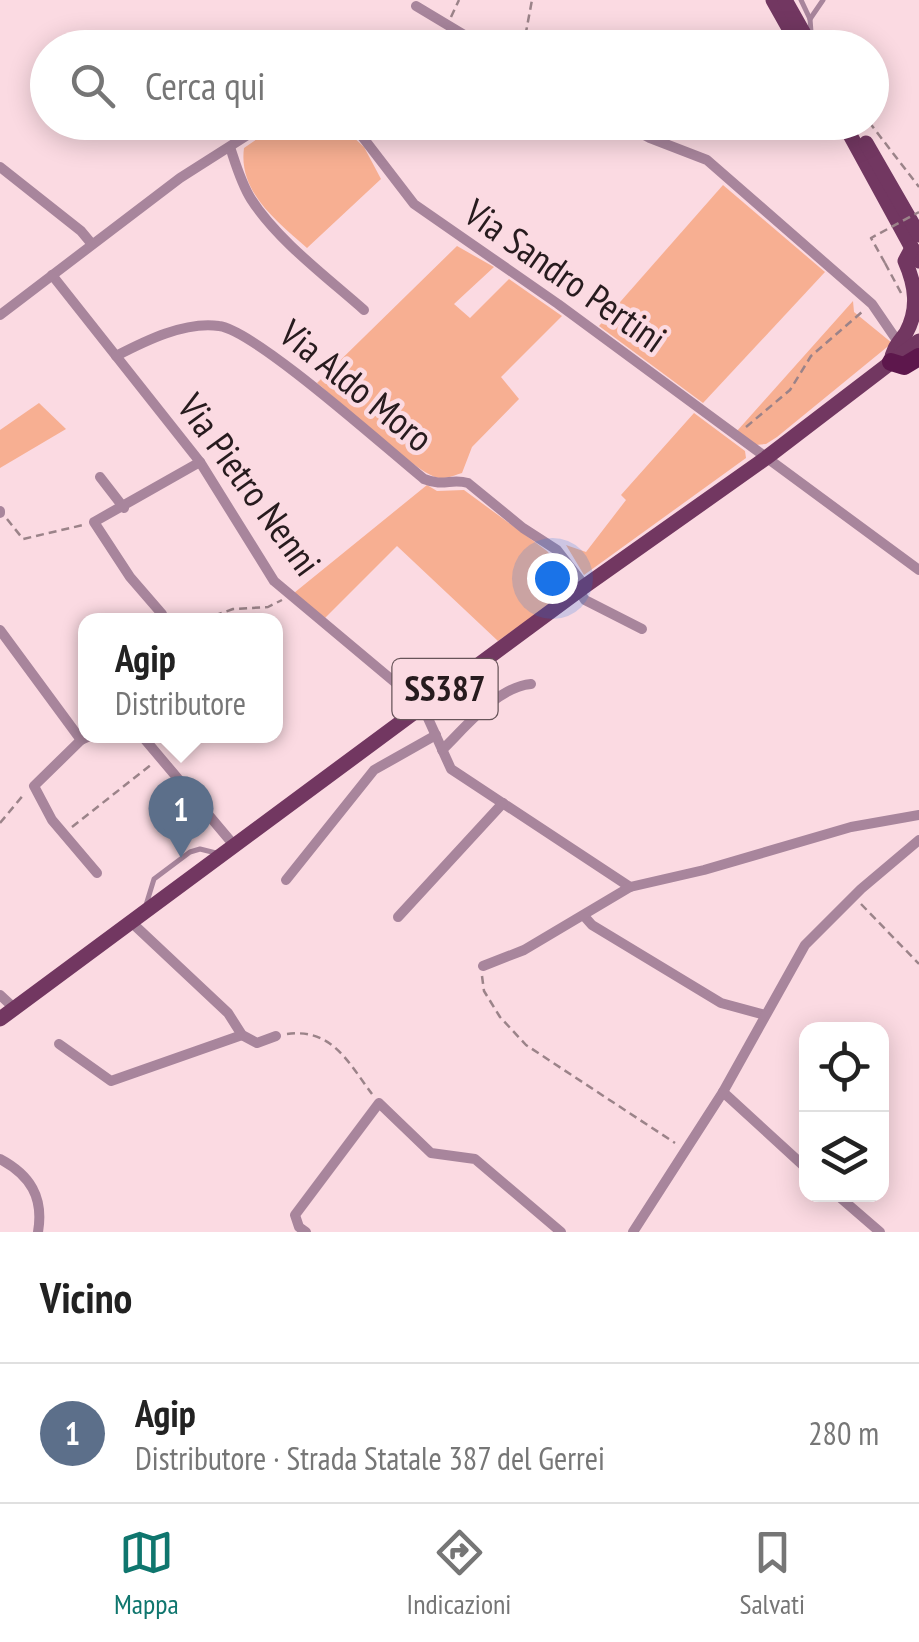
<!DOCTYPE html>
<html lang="it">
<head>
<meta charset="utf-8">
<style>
	body { margin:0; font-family:"PT Sans Narrow",sans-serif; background:#f2f2f2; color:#222 }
	.controls { position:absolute; right:30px; bottom:30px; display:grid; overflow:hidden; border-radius:20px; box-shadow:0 5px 25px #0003 }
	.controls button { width:90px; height:90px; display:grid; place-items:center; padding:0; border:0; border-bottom:2px solid #e0e0e0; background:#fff; color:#222; font:50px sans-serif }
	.you { position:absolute; left:552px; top:578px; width:35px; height:35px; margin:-25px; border:8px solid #fff; border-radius:50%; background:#1a73e8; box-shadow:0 0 0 15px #1a73e833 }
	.badge { display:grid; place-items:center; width:65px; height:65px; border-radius:50%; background:#0f766e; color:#fff; font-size:32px; font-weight:700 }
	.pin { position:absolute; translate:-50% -82px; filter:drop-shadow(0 2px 5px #0008) }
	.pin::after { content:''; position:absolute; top:52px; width:35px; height:30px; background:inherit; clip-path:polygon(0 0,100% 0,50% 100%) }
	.popup { position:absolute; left:78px; top:613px; width:205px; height:130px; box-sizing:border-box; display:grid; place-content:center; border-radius:20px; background:#fff; filter:drop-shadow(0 2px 8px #0005); font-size:32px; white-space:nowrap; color:#767676 }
	.popup b { font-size:38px; color:#222 }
	.popup::after { content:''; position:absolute; left:50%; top:100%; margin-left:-20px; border:20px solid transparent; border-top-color:#fff }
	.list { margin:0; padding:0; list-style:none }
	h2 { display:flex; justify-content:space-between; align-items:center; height:130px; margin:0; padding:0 40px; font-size:42px }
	h2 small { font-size:32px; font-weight:400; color:#767676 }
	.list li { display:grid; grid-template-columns:65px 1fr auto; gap:30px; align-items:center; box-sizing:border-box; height:140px; padding:0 40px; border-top:2px solid #e0e0e0 }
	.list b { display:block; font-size:38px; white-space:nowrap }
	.list p { margin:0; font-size:32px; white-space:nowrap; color:#767676 }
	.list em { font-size:32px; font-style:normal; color:#767676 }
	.icon { flex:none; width:55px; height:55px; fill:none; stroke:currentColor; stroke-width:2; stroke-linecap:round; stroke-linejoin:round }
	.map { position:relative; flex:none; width:919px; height:1232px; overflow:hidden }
	.search { position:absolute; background:#fff; box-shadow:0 5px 25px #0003; left:30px; right:30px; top:30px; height:110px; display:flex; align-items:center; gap:25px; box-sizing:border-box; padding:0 35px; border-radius:55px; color:#767676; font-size:38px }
	.sheet { height:270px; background:#fff }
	nav { display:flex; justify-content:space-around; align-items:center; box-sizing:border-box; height:140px; border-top:2px solid #e0e0e0; background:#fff; font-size:28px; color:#767676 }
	nav a { display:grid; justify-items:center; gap:5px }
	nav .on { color:#0f766e }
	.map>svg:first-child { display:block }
	.green { fill:#f7af92 }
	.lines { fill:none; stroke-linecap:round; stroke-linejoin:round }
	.path { stroke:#9b8389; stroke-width:2.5; stroke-dasharray:8 5; stroke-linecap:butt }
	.lane { stroke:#a8859c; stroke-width:5 }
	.street { stroke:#a8859c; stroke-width:10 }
	.primary { stroke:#723761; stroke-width:15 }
	.highway { stroke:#5d174c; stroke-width:18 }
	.path-bridge { stroke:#9b8389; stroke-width:2.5; stroke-dasharray:8 5; stroke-linecap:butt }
	.labels { text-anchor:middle; stroke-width:9; stroke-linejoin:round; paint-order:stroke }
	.shield { fill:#fbdae2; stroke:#675459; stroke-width:2.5 }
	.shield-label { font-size:35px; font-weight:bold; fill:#271b1e }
	.street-label { font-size:38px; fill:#271b1e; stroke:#fbdae2 }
</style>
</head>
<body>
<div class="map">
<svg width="919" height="1232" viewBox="0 0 919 1232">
	<rect width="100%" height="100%" fill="#fbdae2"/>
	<g class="green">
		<path d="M 337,122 L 364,147 L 381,179 L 307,248 C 277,221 238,192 244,148 L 280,123 Z"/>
		<path d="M 723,185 L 825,272 L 703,403 L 599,326 Z"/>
		<path d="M 457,246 L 494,267 L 454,304 L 470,318 L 509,279 L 562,316 L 501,377 L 519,399 L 472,447 L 462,473 C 455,475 447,479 439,478 C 419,476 338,400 317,383 Z"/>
		<path d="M 853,301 L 854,312 L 892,343 L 777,437 L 766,444 L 755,445 L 737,431 Z"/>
		<path d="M 39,403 L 66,429 L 0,468 L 0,430 Z"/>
		<path d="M 694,413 L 745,451 L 746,458 L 584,575 L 566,545 L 586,552 L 626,500 L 621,495 Z"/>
		<path d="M 427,485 L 437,491 L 464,490 L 547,551 L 577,585 L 498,641 L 397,546 L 325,618 L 294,593 Z"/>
	</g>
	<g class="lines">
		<g class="path">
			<path d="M 451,17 L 459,0"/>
			<path d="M 523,48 L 532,0"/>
			<path d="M 869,122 L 919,187"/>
			<path d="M 885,263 L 901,293"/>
			<path d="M 746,427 L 790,390 L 811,356 L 863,311"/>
			<path d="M 7,519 L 23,539 L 83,525"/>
			<path d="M 202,620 L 233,609 L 268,607 L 282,600"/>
			<path d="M 0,823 L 25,793"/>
			<path d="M 72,827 L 152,764"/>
			<path d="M 861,904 L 919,964"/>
			<path d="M 482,976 L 484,991 L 500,1017 L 526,1045 L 675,1143"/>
			<path d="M 287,1034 C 332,1028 348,1062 372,1094"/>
		</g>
		<g class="lane">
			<path d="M 801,0 L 810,19 L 811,32"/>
			<path d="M 810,19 L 823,0"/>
			<path d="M 146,905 L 154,879 L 190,852 L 200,849 L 216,853"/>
		</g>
		<g class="street">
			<path d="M 416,6 L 486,48"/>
			<path d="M 351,122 L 414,204 L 558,304 L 919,570"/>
			<path d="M 620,122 L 650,138 L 707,160 L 872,304 L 898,342"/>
			<path d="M 230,147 C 236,165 241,183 251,199 C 277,240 328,278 364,310"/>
			<path d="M 0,167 L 81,231 L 91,243"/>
			<path d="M 52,275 L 200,462 L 274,581 L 422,705 L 451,769 L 630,887"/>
			<path d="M 0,315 L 180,178 L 268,122"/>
			<path d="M 116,356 C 145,341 185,321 219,326 C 255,330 388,450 424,479 C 444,487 451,478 468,483 L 523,528 L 557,550 L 585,586"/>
			<path d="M 100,477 L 124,508"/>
			<path d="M 0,511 L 0,513"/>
			<path d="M 579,591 L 585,600 L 642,629"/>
			<path d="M 162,614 L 130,577 L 94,522 L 200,462"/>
			<path d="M 0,630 L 81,740 L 90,736"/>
			<path d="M 142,736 L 233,844"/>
			<path d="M 81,740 L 34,786 L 52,820 L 97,873"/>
			<path d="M 442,750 C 465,728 497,687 531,684"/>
			<path d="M 286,880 L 374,770 L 436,735"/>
			<path d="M 584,916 L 592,925 L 721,1003 L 765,1015"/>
			<path d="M 398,917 L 503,803"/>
			<path d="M 130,921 L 228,1013 L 242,1035 L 257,1043 L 276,1036"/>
			<path d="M 483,966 L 524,950 L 630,887 L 704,870 L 851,827 L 919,815"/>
			<path d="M 0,995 L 14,1008"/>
			<path d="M 59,1044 L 111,1081 L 242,1035"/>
			<path d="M 723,1092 L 806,1168"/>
			<path d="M 0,1159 C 30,1175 44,1197 38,1232"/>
			<path d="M 836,1194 L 880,1232"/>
			<path d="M 306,1232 L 299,1227 L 295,1215 L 379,1103 L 431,1153 L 475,1159 L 561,1232"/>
			<path d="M 633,1232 L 723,1092 L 805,945 L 861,889 L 919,840"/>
		</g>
		<g class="primary">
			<path d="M 773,0 L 800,48"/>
			<path d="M 785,0 L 812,48"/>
			<path d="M 843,122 L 919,261"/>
			<path d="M 866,143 L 919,235"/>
			<path d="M 891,362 C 893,348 898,344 906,333 C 919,309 916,286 905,261 L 912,248"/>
			<path d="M 0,1019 L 585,586 L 766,458 L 919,341"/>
		</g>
		<path class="highway" d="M 891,362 L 904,366 L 919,357"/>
		<path class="path-bridge" d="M 885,263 L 871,238 L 919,212"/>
	</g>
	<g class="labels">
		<rect class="shield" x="392.5" y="659" width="105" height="60" rx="8"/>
		<g class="shield-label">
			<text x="445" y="701">SS387</text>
		</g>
		<g class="street-label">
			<text transform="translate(565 276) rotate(35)" y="13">Via Sandro Pertini</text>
			<text transform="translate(356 386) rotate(39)" y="13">Via Aldo Moro</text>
			<text transform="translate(249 485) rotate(54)" y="13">Via Pietro Nenni</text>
		</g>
	</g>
</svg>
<div class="controls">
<button><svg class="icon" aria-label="locate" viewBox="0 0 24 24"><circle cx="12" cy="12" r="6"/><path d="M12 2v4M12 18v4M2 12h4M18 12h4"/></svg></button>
<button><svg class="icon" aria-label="layers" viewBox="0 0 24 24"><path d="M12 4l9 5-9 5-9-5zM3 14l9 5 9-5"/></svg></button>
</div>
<div class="you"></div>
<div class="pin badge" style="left:181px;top:858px;background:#5c6f8a">1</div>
<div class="popup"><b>Agip</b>Distributore</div>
<div class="search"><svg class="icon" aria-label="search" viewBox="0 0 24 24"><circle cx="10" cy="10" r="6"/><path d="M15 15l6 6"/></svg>Cerca qui</div>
</div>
<section class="sheet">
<h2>Vicino<small></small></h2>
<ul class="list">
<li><span class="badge" style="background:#5c6f8a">1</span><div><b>Agip</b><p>Distributore · Strada Statale 387 del Gerrei</p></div><em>280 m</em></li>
</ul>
</section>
<nav>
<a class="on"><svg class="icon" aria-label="map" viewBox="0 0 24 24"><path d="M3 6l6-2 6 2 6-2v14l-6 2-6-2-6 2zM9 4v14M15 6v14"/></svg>Mappa</a>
<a><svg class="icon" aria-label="directions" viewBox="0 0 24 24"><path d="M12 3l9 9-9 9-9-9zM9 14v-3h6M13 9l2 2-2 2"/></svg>Indicazioni</a>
<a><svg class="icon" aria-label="saved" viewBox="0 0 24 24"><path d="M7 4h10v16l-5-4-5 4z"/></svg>Salvati</a>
</nav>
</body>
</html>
